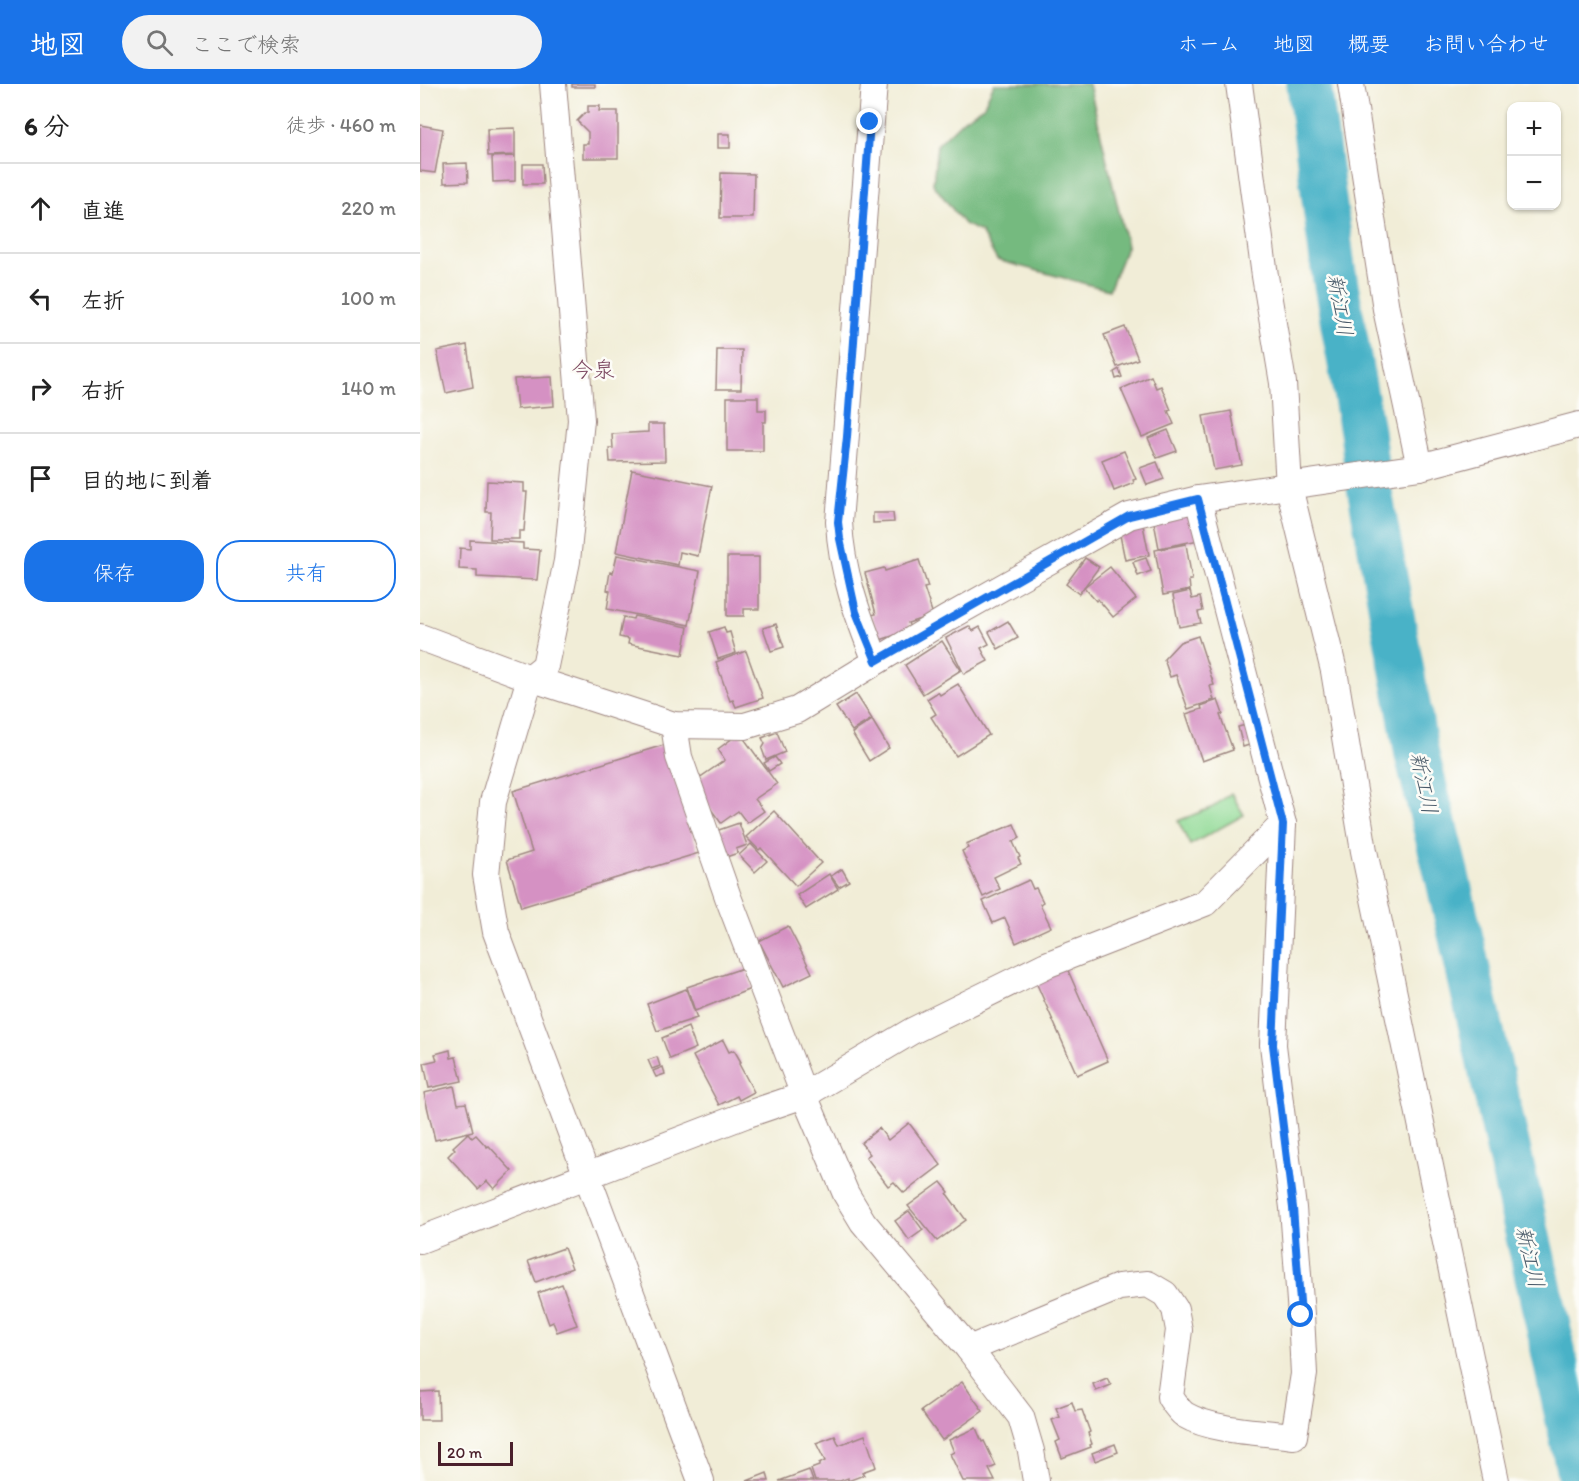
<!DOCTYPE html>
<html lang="ja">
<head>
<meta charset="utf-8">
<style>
	body { margin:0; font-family:Itim,"Klee One",sans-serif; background:#f2f2f2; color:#222 }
	.controls { position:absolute; right:18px; top:18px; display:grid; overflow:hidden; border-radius:12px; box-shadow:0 2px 4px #0004 }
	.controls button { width:54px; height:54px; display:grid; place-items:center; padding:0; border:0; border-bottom:2px solid #e0e0e0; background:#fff; color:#222; font:30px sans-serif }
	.scale { position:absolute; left:18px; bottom:15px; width:75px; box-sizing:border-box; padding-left:6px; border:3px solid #4a1f2b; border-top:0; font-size:16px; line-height:21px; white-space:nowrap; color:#4a1f2b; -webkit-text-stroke:4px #fdfcf7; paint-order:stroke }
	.stop { position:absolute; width:18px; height:18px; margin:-14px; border:4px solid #1a73e8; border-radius:50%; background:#fff }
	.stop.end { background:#1a73e8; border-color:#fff; box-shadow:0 2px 6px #0008 }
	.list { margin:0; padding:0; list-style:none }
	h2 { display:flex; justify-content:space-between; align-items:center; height:78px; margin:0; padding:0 24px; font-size:26px }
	h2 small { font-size:20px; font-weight:400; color:#767676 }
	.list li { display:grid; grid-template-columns:39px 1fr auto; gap:18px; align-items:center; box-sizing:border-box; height:90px; padding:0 24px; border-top:2px solid #e0e0e0 }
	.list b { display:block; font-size:22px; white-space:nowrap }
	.list em { font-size:20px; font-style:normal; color:#767676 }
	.actions { display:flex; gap:12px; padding:18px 24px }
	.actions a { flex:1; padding:14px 0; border:2px solid #1a73e8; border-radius:24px; text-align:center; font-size:21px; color:#1a73e8 }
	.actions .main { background:#1a73e8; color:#fff }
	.icon { flex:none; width:33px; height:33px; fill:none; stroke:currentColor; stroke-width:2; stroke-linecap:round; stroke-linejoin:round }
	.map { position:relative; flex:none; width:1159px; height:1397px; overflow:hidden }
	header { display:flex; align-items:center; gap:36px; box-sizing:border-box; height:84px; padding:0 30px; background:#1a73e8; color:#fff }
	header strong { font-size:28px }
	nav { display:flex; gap:33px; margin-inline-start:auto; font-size:21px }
	.search { width:420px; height:54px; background:#f2f2f2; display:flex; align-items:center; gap:15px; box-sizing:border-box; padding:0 21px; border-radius:33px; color:#767676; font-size:22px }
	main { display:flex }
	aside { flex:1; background:#fff }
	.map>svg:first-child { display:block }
	.green { fill:#91da96; stroke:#6e7c60; stroke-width:1.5 }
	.forest { fill:#74ba7f; stroke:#5f6c55; stroke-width:1.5 }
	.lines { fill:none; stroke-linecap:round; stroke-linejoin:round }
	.river { stroke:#48b2c7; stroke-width:45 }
	.building { fill:#d591c3 }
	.minor-casing { stroke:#9e8681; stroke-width:28 }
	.minor { stroke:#fff; stroke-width:26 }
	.route { stroke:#1a73e8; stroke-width:8 }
	.labels { text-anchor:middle; stroke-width:5; stroke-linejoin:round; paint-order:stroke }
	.water-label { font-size:21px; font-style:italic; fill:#495a69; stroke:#fdfcf7 }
	.quarter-label { font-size:22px; fill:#7b4760; stroke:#fdfcf7 }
</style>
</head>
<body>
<header>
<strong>地図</strong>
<div class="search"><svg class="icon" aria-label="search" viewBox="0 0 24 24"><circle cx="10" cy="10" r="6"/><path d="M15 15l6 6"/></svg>ここで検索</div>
<nav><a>ホーム</a><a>地図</a><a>概要</a><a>お問い合わせ</a></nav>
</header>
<main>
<aside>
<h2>6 分<small>徒歩 · 460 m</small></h2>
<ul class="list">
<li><svg class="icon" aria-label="ahead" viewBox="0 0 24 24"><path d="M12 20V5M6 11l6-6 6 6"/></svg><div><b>直進</b></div><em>220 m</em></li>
<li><svg class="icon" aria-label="left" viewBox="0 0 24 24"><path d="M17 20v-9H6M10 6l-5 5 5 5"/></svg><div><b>左折</b></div><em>100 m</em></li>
<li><svg class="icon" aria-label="right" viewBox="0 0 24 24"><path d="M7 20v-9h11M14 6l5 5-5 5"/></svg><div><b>右折</b></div><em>140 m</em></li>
<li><svg class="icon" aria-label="arrive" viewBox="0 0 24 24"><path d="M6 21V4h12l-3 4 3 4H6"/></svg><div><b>目的地に到着</b></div></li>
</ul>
<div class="actions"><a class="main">保存</a><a>共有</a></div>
</aside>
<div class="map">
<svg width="1159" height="1397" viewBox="0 0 1159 1397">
	<rect width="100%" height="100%" fill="#fdfcf7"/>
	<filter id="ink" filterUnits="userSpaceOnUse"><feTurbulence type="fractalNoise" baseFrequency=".0167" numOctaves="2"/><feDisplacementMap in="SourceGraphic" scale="12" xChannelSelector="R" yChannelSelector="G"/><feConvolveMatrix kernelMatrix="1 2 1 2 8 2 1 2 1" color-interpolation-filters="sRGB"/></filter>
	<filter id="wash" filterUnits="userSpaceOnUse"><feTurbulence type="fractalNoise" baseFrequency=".008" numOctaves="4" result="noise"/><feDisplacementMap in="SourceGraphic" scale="24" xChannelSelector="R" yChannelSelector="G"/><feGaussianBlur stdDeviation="1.35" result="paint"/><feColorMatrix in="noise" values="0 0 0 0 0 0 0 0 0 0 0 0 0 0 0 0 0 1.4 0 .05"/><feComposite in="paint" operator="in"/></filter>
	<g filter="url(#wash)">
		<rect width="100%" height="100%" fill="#f1edd7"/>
		<path class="green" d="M 811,709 L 824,731 L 770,761 L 758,737 L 793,723 Z"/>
		<path class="forest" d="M 574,0 L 669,0 L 707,162 L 689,206 L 577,176 L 561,148 L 544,140 L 513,100 L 517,61 L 544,35 L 563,23 Z"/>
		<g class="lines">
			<path class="river" d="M 889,0 L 913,184 L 942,347 L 948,397 L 997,671 L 1027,792 L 1131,1255 C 1139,1301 1151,1345 1159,1391"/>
		</g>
		<g id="blocks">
			<g class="building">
				<rect x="152" y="0" width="23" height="3"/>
				<path d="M 168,22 L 180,22 L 179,27 L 198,27 L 198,74 L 163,74 L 163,60 L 168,60 L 168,48 L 157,37 L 165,29 L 168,29 Z"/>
				<path d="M 0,41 L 23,45 L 15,89 L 0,87 Z"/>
				<path d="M 95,44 L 95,71 L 68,72 L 67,45 Z"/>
				<rect x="298" y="50" width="12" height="14"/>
				<path d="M 95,72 L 95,97 L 73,98 L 72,73 Z"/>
				<path d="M 47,79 L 48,98 L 24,99 L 23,80 Z"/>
				<path d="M 103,80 L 122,80 L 123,100 L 103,100 Z"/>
				<path d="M 301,89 L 334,90 L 333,134 L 300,134 Z"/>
				<path d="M 705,243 L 718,275 L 697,283 L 684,251 Z"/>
				<path d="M 47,261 L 53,303 L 26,309 L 17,267 Z"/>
				<path d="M 297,266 L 322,266 L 321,305 L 296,305 Z"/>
				<path d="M 699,285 L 702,293 L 696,295 L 694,288 Z"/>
				<path d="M 731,292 L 736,304 L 741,302 L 751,326 L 748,327 L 754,340 L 722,353 L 701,305 Z"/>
				<path d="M 132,293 L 134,322 L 97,325 L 94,295 Z"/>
				<path d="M 307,313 L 338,313 L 338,326 L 346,326 L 346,338 L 343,338 L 343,367 L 307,367 Z"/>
				<path d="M 811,327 L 822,381 L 794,386 L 783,332 Z"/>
				<path d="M 228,340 L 244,340 L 245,377 L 190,378 L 189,364 L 193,364 L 192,350 L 228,348 Z"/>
				<path d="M 748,346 L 757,367 L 737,374 L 728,354 Z"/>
				<path d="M 704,367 L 716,395 L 713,396 L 714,399 L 694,407 L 682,376 Z"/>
				<path d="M 737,378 L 744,395 L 727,401 L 720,384 Z"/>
				<path d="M 212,386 L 292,402 L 278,472 L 260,468 L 258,481 L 196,468 Z"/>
				<path d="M 67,397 L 104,399 L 104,408 L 107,408 L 104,447 L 99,447 L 99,455 L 70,455 L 71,428 L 66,428 Z"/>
				<path d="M 770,427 L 779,456 L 739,464 L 734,438 Z"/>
				<path d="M 453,429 L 473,429 L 474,438 L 453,439 Z"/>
				<path d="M 723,441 L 729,471 L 705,476 L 699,446 Z"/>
				<path d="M 50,456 L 103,459 L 103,465 L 120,466 L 117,496 L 57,493 L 57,486 L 39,485 L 40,464 L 50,465 Z"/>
				<path d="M 766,460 L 772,496 L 769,496 L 770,506 L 743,511 L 735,466 Z"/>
				<path d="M 197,471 L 280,487 L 269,541 L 187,525 L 190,507 L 187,506 L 190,488 L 193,489 Z"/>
				<path d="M 307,473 L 339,473 L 339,525 L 324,525 L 324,532 L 307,532 Z"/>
				<path d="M 665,474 L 679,483 L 659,510 L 646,500 Z"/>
				<path d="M 726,474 L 731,487 L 718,492 L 713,478 Z"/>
				<path d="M 499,476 L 508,503 L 504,504 L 513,531 L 488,539 L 491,546 L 460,556 L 451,531 L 456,530 L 445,489 L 464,484 L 465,487 Z"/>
				<path d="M 690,483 L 716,515 L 693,533 L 678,515 L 676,517 L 664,503 Z"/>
				<path d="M 770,507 L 772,515 L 780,513 L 783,527 L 778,528 L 781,539 L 759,543 L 753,511 Z"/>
				<path d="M 214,532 L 268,543 L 263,571 L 208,560 L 209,555 L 199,553 L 203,533 L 213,535 Z"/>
				<path d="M 588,537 L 598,554 L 578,565 L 569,548 Z"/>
				<path d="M 356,540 L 364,563 L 351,567 L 343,544 Z"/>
				<path d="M 549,542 L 553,547 L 560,543 L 569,560 L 561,564 L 568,577 L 544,590 L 526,554 Z"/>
				<path d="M 304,543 L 306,549 L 310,548 L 316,569 L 298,575 L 289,548 Z"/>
				<path d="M 778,552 L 794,601 L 790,602 L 794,616 L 768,625 L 756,591 L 750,593 L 744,575 L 760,558 Z"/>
				<path d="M 522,557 L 541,586 L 503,610 L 485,581 Z"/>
				<path d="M 326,567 L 343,614 L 316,623 L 313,616 L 310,617 L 296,578 Z"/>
				<path d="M 538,600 L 569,651 L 536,672 L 511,633 L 516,630 L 507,615 L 518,608 L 520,611 Z"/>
				<path d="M 436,610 L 452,635 L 432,647 L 416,623 Z"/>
				<path d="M 798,616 L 803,630 L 800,631 L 813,666 L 782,677 L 766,630 L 782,625 L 781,622 Z"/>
				<path d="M 452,636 L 469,664 L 449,677 L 432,649 Z"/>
				<path d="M 826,641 L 832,660 L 823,663 L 818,643 Z"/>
				<path d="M 357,648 L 365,668 L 346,676 L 342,665 L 345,660 L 342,654 Z"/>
				<path d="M 320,649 L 357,700 L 335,715 L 344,727 L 327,739 L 318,727 L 301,739 L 272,699 L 305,676 L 298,665 Z"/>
				<path d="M 244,661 L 279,769 L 101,823 L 87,776 L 112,768 L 93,707 Z"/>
				<path d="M 355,673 L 360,680 L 349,687 L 344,679 Z"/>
				<path d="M 354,727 L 401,779 L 376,802 L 341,764 L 339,766 L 326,753 Z"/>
				<path d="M 319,739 L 327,761 L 316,765 L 318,769 L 303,774 L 293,748 Z"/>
				<path d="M 594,740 L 600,754 L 593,758 L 600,773 L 598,774 L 601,780 L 574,793 L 580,805 L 563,813 L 542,767 L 548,764 L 546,760 Z"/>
				<path d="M 331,760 L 347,777 L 335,788 L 319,771 Z"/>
				<path d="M 422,785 L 429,797 L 419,803 L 411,792 Z"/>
				<path d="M 409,790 L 418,805 L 386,825 L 377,811 Z"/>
				<path d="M 609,796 L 613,805 L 616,804 L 623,818 L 620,820 L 631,843 L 596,859 L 585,834 L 573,839 L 563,817 Z"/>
				<path d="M 368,842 L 392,889 L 363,903 L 339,857 Z"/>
				<path d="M 646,882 L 688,977 L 657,991 L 615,896 Z"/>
				<path d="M 326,883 L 333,904 L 275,927 L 267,903 Z"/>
				<path d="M 266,905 L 277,934 L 237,947 L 227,920 Z"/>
				<path d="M 268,943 L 276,964 L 250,975 L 242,954 Z"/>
				<path d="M 303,956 L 309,968 L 314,966 L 321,978 L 319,980 L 334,1008 L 319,1016 L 317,1012 L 299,1021 L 273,972 Z"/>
				<path d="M 30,966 L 31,974 L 36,973 L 42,997 L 9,1004 L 4,979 L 17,976 L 15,970 Z"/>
				<path d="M 237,973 L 240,982 L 232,985 L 228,976 Z"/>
				<path d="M 243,983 L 245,990 L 236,993 L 233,987 Z"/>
				<path d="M 34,1002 L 38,1020 L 46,1019 L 53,1047 L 15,1056 L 4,1009 Z"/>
				<path d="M 489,1039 L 521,1081 L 484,1109 L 474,1098 L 468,1102 L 446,1073 L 450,1070 L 441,1059 L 459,1044 L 468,1056 Z"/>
				<path d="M 48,1049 L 52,1054 L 56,1051 L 67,1063 L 69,1062 L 92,1087 L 74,1105 L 67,1097 L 58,1105 L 28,1072 L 35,1065 L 33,1063 Z"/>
				<path d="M 521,1098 L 529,1108 L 527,1110 L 546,1136 L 517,1157 L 488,1122 Z"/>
				<path d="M 489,1127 L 503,1146 L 489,1156 L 475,1137 Z"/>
				<path d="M 144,1164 L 152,1184 L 116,1198 L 108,1177 Z"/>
				<path d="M 142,1200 L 157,1241 L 137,1248 L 133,1238 L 129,1240 L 118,1209 Z"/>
				<path d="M 687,1294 L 691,1301 L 676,1307 L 673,1300 Z"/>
				<path d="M 542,1298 L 563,1327 L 522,1356 L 501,1327 Z"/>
				<path d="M 18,1307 L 19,1336 L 0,1336 L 0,1308 Z"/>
				<path d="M 652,1318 L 655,1327 L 662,1326 L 670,1348 L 668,1349 L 672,1360 L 670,1361 L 671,1363 L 642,1374 L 636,1358 L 640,1356 L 632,1336 L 640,1333 L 636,1324 Z"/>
				<path d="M 556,1344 L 562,1358 L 564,1357 L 576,1382 L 569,1385 L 575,1397 L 543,1397 L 530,1370 L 534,1368 L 529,1356 Z"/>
				<path d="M 445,1351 L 456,1383 L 442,1388 L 444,1391 L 428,1397 L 428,1394 L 420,1397 L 395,1397 L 391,1385 L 399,1382 L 399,1380 L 405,1377 L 396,1359 L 415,1352 L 419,1361 Z"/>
				<path d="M 695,1360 L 698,1368 L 675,1377 L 672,1369 Z"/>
				<path d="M 389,1386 L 393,1397 L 359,1397 Z"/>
				<path d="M 347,1389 L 349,1397 L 327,1397 Z"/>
			</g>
		</g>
	</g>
	<g filter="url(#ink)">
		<use href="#blocks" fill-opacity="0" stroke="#9e8681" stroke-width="1.5"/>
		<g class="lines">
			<g class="minor-casing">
				<g id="minor">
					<path d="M 133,0 L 161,336 L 147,477 L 125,582 L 110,594 L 73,718 L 66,791 L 76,848 L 281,1397"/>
					<path d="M 454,0 L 419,438 C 421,486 438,533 456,577"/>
					<path d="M 819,0 L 845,192 L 863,299 L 869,403 L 914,587 L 944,767 L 1076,1397"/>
					<path d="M 931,0 L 966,225 L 1000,383"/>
					<path d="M 0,553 L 110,594 L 254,641 L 325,642 L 377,626 L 526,535 L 709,432 L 778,415 L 1000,383 L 1159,341"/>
					<path d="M 254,641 L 259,673 L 308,813 L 384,1011 L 426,1110 L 443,1138 L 549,1265 L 601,1333 L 611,1367 L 616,1397"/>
					<path d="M 0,1156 L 325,1031 L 384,1011 L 492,947 L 626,881 L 785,819 L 863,740 L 778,415"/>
					<path d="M 549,1265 L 699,1203 L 728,1200 L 745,1210 L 755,1225 L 759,1246 L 750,1313 C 754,1319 759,1327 765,1331 C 792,1347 843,1348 874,1352 L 884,1290 L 881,1231 L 873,1124 L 853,961 L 863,740"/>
				</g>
			</g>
			<use href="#minor" class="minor"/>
		</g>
	</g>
	<g class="lines" filter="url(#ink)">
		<path class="route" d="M 450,38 L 427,353 L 418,438 L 420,455 L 436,528 L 456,577 L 709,432 L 778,415 L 863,740 L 853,961 L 873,1124 L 881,1231"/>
	</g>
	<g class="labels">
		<g class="water-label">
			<text transform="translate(920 221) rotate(80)" y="7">新江川</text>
			<text transform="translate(1004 699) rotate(78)" y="7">新江川</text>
			<text transform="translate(1110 1173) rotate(77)" y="7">新江川</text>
		</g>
		<g class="quarter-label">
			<text x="173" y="293">今泉</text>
		</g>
	</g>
</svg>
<div class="controls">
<button>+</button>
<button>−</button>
</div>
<div class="scale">20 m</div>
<div class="stop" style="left:881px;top:1231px"></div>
<div class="stop end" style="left:450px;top:38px"></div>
</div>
</main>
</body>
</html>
